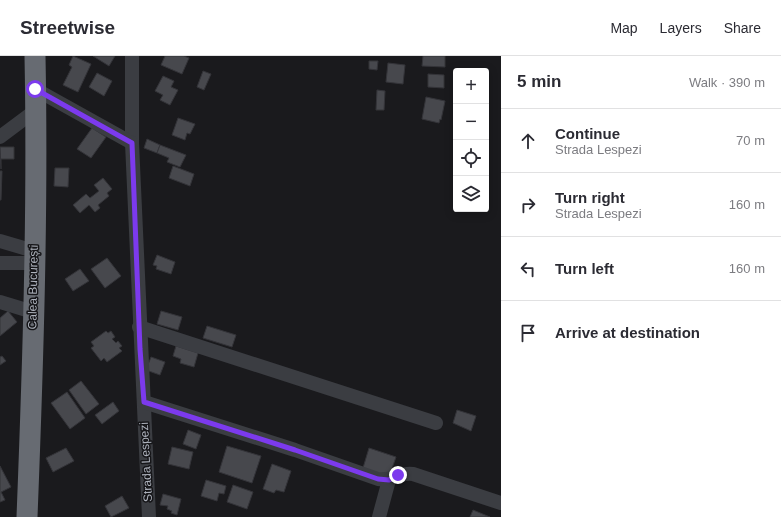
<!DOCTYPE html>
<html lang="en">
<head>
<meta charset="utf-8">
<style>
	body { margin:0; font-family:Arial,sans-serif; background:#f2f2f3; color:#2b2b33 }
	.controls { position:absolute; right:12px; top:12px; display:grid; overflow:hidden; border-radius:4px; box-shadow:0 2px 10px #0003 }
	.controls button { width:36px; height:36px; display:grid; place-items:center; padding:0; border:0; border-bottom:1px solid #e1e1e2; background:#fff; color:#2b2b33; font:20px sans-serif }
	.stop { position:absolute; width:12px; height:12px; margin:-9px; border:3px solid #7c3aed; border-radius:50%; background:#fff }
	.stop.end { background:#7c3aed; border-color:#fff; box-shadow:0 1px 4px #0008 }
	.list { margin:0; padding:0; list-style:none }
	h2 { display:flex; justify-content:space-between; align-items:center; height:52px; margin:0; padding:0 16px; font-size:17px }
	h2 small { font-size:13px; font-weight:400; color:#7c7c81 }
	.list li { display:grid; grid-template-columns:26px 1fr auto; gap:12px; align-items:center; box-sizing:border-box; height:64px; padding:0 16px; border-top:1px solid #e1e1e2 }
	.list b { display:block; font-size:15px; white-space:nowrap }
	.list p { margin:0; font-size:13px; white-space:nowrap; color:#7c7c81 }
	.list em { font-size:13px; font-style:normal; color:#7c7c81 }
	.icon { flex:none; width:22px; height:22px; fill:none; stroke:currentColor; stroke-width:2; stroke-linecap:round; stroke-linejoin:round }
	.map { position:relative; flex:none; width:501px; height:461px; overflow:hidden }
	header { display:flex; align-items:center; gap:24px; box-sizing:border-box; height:56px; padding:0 20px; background:#fff; border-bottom:1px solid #e1e1e2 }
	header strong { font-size:19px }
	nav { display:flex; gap:22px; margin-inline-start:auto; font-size:14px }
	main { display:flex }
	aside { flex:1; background:#fff }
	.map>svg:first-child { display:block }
	.building { fill:#47484d; stroke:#343439 }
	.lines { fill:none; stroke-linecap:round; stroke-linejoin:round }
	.minor { stroke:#3b3d42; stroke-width:14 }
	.highway { stroke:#676b72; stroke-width:21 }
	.route { stroke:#7c3aed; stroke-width:5 }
	.labels { text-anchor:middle; stroke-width:3; stroke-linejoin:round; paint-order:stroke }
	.street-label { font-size:12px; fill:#adb2bc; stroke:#151518 }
</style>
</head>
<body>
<header>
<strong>Streetwise</strong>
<nav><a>Map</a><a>Layers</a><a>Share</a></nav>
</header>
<main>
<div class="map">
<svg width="501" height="461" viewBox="0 0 501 461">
	<rect width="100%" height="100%" fill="#1a1a1d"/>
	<g class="building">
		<path d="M 73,0 L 91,8 L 78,36 L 63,29 L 72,11 L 69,9 Z"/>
		<path d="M 93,0 L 115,0 L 109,10 Z"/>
		<path d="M 165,0 L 184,0 L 189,2 L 182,18 L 161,9 Z"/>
		<path d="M 423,0 L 445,0 L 445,11 L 422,10 Z"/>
		<path d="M 369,5 L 378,5 L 377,14 L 369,13 Z"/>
		<path d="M 388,7 L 405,9 L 403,28 L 386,26 Z"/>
		<path d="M 203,15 L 211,18 L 204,34 L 197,31 Z"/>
		<path d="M 97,17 L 112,25 L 104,40 L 89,31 Z"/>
		<path d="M 428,18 L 444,19 L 444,32 L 428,31 Z"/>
		<path d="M 163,20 L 174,25 L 171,31 L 178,34 L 170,49 L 160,44 L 163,39 L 155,35 Z"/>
		<path d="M 377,34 L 385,35 L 384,54 L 376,54 Z"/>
		<path d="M 426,41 L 445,45 L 441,64 L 440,63 L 439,67 L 422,63 Z"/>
		<path d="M 178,62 L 195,68 L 190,78 L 187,77 L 185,84 L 172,79 Z"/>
		<path d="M 92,72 L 106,81 L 91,102 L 77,93 Z"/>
		<path d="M 147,83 L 160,89 L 157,97 L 144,92 Z"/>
		<path d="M 160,89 L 186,99 L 180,111 L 167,106 L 169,102 L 157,97 Z"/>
		<path d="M 0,91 L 14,91 L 14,103 L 1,103 L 1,113 Z"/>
		<path d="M 173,110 L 194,118 L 190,130 L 169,122 Z"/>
		<path d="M 55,112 L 69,112 L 68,131 L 54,130 Z"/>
		<path d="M 0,115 L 2,115 L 1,144 L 0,144 Z"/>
		<path d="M 103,122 L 112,133 L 107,137 L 109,140 L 98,149 L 100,152 L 95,156 L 89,149 L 80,157 L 73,149 L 86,138 L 90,142 L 99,135 L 94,129 Z"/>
		<path d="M 157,199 L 175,206 L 171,218 L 156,213 L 157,210 L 153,209 Z"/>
		<path d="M 107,202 L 121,220 L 105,232 L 91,213 Z"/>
		<path d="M 80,213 L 89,225 L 73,235 L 65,223 Z"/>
		<path d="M 8,255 L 17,266 L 0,280 L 0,262 Z"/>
		<path d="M 161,255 L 182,261 L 178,274 L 157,268 Z"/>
		<path d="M 207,270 L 236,279 L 232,291 L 203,282 Z"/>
		<path d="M 106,275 L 108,277 L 111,275 L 115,281 L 112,283 L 116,287 L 118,285 L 122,290 L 119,292 L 122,295 L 107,306 L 104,302 L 101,305 L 91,292 L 94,290 L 91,286 Z"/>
		<path d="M 176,290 L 198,297 L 194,311 L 180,307 L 181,303 L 173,300 Z"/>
		<path d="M 2,300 L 6,305 L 0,309 L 0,301 Z"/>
		<path d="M 151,301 L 165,306 L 160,319 L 146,314 Z"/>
		<path d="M 81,325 L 99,348 L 86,358 L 69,334 Z"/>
		<path d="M 67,336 L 85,362 L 70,373 L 51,347 Z"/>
		<path d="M 113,346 L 119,355 L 102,368 L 95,359 Z"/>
		<path d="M 457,354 L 476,360 L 471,375 L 453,367 Z"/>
		<path d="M 188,374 L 201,379 L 196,393 L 183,388 Z"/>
		<path d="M 227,390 L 261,400 L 252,427 L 219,416 Z"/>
		<path d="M 172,391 L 193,396 L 189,413 L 168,408 Z"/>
		<path d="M 66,392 L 74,405 L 53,416 L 46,402 Z"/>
		<path d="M 369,392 L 396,401 L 390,418 L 384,419 L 363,412 Z"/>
		<path d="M 272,408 L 291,415 L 284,436 L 276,434 L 274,437 L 263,433 Z"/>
		<path d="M 0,410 L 11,431 L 1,436 L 5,444 L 0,446 Z"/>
		<path d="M 206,424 L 226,430 L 224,438 L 219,437 L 217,445 L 201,440 Z"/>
		<path d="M 233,429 L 253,436 L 247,453 L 227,446 Z"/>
		<path d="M 163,438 L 181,443 L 177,459 L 171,457 L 172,455 L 167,453 L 168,450 L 160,449 Z"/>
		<path d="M 122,440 L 129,452 L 111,461 L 105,450 Z"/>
		<path d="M 473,454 L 490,461 L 470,461 Z"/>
	</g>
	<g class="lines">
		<g class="minor">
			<path d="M 132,0 L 132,87 L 149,461"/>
			<path d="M 35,33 L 132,87"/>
			<path d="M 0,81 L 36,54"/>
			<path d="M 0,185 L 34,195"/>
			<path d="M 0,207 L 34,207"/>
			<path d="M 0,246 L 33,256"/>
			<path d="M 139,271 L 436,367"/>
			<path d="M 144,346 L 295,394 L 378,423 C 394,425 397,416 413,418 L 501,447"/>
			<path d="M 379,461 L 389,424"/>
		</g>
		<path class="highway" d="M 27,461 C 33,308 38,153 35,0"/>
	</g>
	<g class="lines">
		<path class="route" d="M 35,33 L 132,87 L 140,293 L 144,346 L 295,394 L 378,423 L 389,424 L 398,419"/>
	</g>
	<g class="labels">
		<g class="street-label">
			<text transform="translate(33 231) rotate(-89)" y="4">Calea București</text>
			<text transform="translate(146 406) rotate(-93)" y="4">Strada Lespezi</text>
		</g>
	</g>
</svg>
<div class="controls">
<button>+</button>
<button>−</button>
<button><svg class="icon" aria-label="locate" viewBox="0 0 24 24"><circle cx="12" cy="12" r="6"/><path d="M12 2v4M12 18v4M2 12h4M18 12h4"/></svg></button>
<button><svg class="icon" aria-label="layers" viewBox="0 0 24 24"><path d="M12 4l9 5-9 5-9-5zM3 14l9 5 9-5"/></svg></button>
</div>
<div class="stop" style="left:35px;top:33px"></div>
<div class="stop end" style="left:398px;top:419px"></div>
</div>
<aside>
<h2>5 min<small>Walk · 390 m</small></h2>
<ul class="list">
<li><svg class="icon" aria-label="ahead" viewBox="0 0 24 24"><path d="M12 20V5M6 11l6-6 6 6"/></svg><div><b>Continue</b><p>Strada Lespezi</p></div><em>70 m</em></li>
<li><svg class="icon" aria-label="right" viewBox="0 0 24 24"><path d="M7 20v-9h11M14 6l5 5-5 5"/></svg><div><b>Turn right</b><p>Strada Lespezi</p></div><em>160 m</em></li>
<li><svg class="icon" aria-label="left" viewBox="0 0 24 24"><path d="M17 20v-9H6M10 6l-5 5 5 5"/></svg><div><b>Turn left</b></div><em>160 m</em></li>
<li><svg class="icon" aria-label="arrive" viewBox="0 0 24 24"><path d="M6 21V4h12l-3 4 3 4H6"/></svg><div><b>Arrive at destination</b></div></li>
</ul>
</aside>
</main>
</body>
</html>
